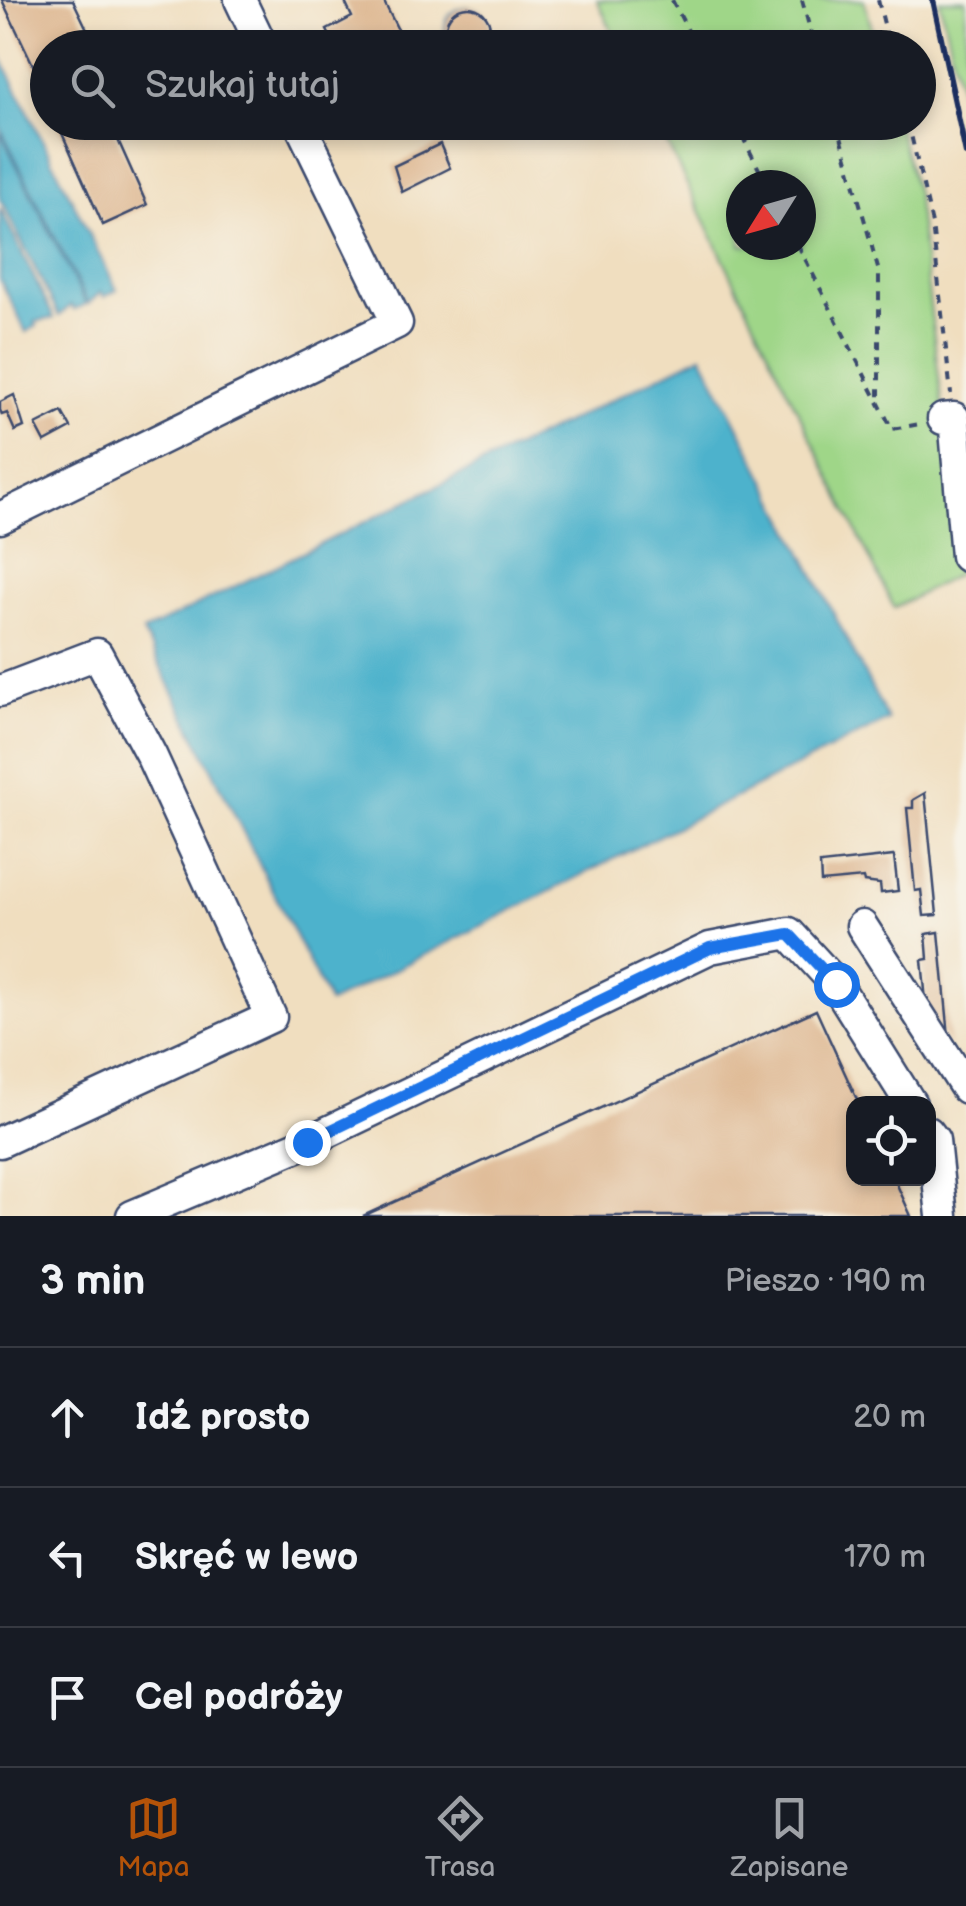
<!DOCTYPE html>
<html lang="pl">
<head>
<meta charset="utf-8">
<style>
	body { margin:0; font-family:"Balsamiq Sans",sans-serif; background:#242831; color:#f1f3f6 }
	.controls { position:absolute; right:30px; bottom:30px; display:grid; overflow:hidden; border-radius:20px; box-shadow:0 5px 15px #0003 }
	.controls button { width:90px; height:90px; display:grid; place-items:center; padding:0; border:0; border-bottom:2px solid #363941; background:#171b24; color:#f1f3f6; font:50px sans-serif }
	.compass { position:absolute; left:726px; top:170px; width:90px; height:90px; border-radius:50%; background:#171b24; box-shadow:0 5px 15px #0003; rotate:233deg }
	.stop { position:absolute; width:30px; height:30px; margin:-22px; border:8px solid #1a73e8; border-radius:50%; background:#fff }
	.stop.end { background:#1a73e8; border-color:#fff; box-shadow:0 2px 10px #0008 }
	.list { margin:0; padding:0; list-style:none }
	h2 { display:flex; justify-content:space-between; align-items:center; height:130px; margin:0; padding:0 40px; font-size:42px }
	h2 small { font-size:32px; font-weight:400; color:#9ea1a6 }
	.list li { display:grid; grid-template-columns:65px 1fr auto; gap:30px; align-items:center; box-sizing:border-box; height:140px; padding:0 40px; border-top:2px solid #363941 }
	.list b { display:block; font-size:38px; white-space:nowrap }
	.list em { font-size:32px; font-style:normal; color:#9ea1a6 }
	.icon { flex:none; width:55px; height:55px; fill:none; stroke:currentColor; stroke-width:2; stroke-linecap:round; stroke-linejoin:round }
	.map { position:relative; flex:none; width:966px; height:1216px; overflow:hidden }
	.search { position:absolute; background:#171b24; box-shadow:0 5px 15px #0003; left:30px; right:30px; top:30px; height:110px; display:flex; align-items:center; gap:25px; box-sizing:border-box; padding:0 35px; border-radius:55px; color:#9ea1a6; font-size:38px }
	.sheet { height:550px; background:#171b24 }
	nav { display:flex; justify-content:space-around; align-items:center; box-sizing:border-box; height:140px; border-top:2px solid #363941; background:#171b24; font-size:28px; color:#9ea1a6 }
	nav a { display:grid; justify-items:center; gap:5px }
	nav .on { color:#b45309 }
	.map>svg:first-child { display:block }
	.green { fill:#9fd688; stroke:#5d8273; stroke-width:2.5; fill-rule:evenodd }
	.water { fill:#4db2cc; stroke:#347095; stroke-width:2.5 }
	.building { fill:#dcb38b }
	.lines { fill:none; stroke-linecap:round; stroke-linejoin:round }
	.minor-casing { stroke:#3b496d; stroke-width:35 }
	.path { stroke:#3b496d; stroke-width:4; stroke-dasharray:8 8; stroke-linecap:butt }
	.minor { stroke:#fff; stroke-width:30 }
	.rail { stroke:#1b2f5e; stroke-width:6 }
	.route { stroke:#1a73e8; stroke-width:12 }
</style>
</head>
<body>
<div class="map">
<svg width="966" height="1216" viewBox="0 0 966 1216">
	<rect width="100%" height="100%" fill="#f7f3e8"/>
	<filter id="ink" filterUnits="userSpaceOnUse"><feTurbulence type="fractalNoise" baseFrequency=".01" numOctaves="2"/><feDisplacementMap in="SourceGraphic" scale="20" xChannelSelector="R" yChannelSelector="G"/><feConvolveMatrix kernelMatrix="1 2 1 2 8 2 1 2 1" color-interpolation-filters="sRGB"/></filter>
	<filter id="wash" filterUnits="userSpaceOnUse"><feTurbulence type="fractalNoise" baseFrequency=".0048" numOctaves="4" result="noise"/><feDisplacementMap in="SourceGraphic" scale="40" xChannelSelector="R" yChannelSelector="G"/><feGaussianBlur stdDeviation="2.25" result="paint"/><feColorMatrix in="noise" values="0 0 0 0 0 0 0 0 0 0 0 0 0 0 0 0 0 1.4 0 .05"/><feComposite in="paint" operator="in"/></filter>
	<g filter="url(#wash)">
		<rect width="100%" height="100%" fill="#f0debf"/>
		<g class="green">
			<path d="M 597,0 L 864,0 L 877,47 L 620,47 Z"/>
			<path d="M 939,0 L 966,0 L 966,116 L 941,7 Z"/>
			<path d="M 657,123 L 897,123 L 916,193 L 963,571 L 894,608 ZM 741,185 L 801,185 L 801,245 L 741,245 Z"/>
		</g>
		<g class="water">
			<circle cx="467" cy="29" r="22"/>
			<path d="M 0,55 L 117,290 L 104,297 L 101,292 L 88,304 L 0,127 Z"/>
			<path d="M 0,132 L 86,304 L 74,310 L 71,305 L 59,316 L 0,199 Z"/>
			<path d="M 0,208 L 54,318 L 35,322 L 37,326 L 26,332 L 0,279 Z"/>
			<path d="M 702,355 L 888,720 L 329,1003 L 143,632 Z"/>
		</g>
		<g id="blocks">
			<g class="building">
				<path d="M 2,0 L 73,0 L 96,48 L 48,48 L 48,96 Z"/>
				<path d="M 344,0 L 383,0 L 407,48 L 336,48 L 327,30 L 352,17 Z"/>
				<circle cx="468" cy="29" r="22"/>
				<path d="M 57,122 L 110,122 L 147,205 L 103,225 Z"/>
				<path d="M 440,144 L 450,168 L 402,192 L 394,166 Z"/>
				<path d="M 14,395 L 24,427 L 15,431 L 7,413 L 2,415 L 0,410 L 0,402 Z"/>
				<path d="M 62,412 L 71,428 L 45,442 L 36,425 Z"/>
				<path d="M 925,793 L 937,915 L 924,916 L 921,890 L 915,891 L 907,808 L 913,808 L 913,800 Z"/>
				<path d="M 894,856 L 898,891 L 881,893 L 880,884 L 864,882 L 863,878 L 821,882 L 820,864 Z"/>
				<path d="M 939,932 L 950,1047 L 927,1011 L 922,960 L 928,959 L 926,934 Z"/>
				<path d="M 816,1010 L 859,1104 L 854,1104 L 854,1178 L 894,1178 L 911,1216 L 363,1216 Z"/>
			</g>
		</g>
	</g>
	<g filter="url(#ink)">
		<use href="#blocks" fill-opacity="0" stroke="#3b496d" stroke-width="2.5"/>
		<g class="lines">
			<g class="minor-casing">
				<g id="minor">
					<path d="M 240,0 L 263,48"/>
					<path d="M 943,419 L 954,418 L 966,556"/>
					<path d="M 0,518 L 397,323 L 299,122"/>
					<path d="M 0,691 L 97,654 L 151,755 L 271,1017 L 0,1142"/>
					<path d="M 862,926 L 966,1088"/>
					<path d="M 928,1132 L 934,1140 L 942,1216"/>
					<path d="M 132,1216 L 307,1142 L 710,948 L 789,933 L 836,984 L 911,1104"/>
				</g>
			</g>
			<g class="path">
				<path d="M 672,0 L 697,48"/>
				<path d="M 802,0 L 815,48"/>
				<path d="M 878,0 L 890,48"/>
				<path d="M 735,122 L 767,185"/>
				<path d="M 837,122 L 879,272 L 879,404"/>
				<path d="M 908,122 L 932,224 L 951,394"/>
				<path d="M 744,141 L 781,122"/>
				<path d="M 798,245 L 892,429 L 920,424"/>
			</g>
			<use href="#minor" class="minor"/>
			<path class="rail" d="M 933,0 L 966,154"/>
		</g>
	</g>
	<g class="lines" filter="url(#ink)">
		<path class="route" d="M 307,1142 L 710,948 L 789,934 L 836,984"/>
	</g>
</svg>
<div class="controls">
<button><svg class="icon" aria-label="locate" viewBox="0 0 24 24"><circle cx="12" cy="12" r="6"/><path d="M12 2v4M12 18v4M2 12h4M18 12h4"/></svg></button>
</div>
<svg class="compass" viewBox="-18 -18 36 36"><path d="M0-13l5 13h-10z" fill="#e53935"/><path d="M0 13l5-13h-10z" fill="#9ea1a6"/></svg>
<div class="stop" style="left:836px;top:984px"></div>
<div class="stop end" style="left:307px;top:1142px"></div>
<div class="search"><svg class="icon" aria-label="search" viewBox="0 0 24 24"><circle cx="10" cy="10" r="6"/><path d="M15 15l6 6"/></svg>Szukaj tutaj</div>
</div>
<section class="sheet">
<h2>3 min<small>Pieszo · 190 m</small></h2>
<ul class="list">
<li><svg class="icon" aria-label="ahead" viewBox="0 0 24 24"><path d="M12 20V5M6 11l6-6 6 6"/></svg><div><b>Idź prosto</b></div><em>20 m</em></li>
<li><svg class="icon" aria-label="left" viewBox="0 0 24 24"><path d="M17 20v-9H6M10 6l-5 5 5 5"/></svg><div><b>Skręć w lewo</b></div><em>170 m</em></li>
<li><svg class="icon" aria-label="arrive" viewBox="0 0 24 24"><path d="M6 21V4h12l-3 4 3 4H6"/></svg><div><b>Cel podróży</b></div></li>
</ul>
</section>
<nav>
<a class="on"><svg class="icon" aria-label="map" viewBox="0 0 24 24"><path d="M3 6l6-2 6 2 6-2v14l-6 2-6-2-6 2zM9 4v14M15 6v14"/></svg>Mapa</a>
<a><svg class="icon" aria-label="directions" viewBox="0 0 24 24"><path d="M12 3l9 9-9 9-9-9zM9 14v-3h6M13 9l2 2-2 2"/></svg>Trasa</a>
<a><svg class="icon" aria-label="saved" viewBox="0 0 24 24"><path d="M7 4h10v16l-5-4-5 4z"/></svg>Zapisane</a>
</nav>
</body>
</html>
